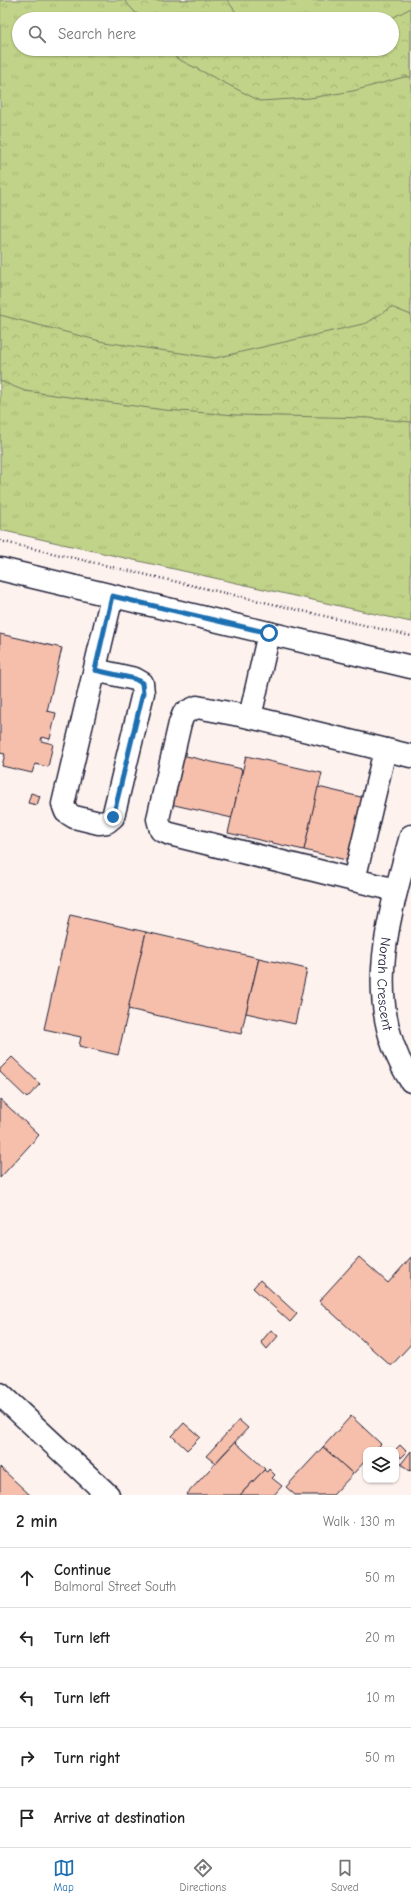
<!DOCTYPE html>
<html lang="en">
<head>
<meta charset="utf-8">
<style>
	body { margin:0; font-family:"Comic Neue",sans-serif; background:#f6f6f6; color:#222 }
	.controls { position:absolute; right:12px; bottom:12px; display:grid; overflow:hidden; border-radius:8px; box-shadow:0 1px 3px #0004 }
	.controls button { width:36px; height:36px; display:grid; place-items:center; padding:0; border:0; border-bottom:1px solid #e0e0e0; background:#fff; color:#222; font:20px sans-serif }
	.stop { position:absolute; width:12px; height:12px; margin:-9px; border:3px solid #1f6fb2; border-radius:50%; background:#fff }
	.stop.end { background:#1f6fb2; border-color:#fff; box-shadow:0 1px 4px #0008 }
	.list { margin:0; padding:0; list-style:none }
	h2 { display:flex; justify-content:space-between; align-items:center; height:52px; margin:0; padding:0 16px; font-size:17px }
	h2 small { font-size:13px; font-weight:400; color:#767676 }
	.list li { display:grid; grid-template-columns:26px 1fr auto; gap:12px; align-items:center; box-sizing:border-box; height:60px; padding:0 16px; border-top:1px solid #e0e0e0 }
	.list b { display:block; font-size:15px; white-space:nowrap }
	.list p { margin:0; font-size:13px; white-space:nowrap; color:#767676 }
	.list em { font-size:13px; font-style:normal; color:#767676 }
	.icon { flex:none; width:22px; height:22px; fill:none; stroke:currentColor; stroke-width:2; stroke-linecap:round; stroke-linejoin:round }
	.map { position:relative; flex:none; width:411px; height:1495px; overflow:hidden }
	.search { position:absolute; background:#fff; box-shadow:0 1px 3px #0004; left:12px; right:12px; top:12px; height:44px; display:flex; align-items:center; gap:10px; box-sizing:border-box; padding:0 14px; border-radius:22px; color:#767676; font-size:15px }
	.sheet { height:352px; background:#fff }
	nav { display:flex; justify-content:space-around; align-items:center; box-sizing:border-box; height:56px; border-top:1px solid #e0e0e0; background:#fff; font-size:11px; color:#767676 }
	nav a { display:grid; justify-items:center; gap:2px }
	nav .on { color:#1f6fb2 }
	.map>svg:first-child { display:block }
	.grass { fill:url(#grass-tufts); stroke:#727a62; fill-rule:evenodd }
	.forest { fill:url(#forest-crowns); stroke:#727a62 }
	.building { fill:#f6bfab; stroke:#22223b }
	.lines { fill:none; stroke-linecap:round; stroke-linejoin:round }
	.minor-casing { stroke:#22223b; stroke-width:25 }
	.major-casing { stroke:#22223b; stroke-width:25 }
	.path { stroke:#22223b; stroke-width:2.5; stroke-dasharray:1 3; stroke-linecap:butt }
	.minor { stroke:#fff; stroke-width:22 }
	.major { stroke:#fff; stroke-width:22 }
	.route { stroke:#1f6fb2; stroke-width:5 }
	.labels { text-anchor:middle; stroke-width:3.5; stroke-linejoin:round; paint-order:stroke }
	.street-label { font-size:14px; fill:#22223b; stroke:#fff }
</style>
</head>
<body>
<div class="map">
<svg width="411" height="1495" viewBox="0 0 411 1495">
	<defs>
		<pattern id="grass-tufts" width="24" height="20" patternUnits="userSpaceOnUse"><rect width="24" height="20" fill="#c1d388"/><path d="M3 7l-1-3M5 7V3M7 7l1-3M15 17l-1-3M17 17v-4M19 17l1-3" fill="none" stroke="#a6b576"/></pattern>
		<pattern id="forest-crowns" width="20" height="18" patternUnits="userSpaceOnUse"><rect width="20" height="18" fill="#c1d388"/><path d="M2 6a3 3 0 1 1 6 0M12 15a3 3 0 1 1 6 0" fill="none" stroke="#a6b576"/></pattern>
	</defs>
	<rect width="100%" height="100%" fill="#fdf2ee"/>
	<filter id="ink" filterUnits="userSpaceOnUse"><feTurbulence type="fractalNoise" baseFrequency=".025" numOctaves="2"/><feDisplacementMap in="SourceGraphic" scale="8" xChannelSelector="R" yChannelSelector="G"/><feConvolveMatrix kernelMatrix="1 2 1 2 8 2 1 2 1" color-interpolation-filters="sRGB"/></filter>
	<g filter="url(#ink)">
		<path class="grass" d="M 0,0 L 411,0 L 411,622 L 0,530 ZM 19,19 L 392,19 L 392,49 L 19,49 Z"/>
		<g class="forest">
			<path d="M 124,0 L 227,0 L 241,19 L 141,19 Z"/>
			<path d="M 411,8 L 411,77 L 404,77 L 353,91 L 310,98 L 260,101 L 176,58 L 169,49 L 392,49 L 392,19 L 390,19 Z"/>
			<path d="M 391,307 L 411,315 L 411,422 L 369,418 L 237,415 L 164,410 L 25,391 L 0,381 L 0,315 L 104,342 L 215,358 L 367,323 Z"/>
		</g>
		<g class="building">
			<path d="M 0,634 L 62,648 L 47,711 L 56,713 L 50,739 L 42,737 L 41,741 L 53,744 L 48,767 L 35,764 L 32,773 L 2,766 L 5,754 L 0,753 Z"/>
			<path d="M 182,755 L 242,769 L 232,818 L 170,804 Z"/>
			<path d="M 246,756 L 322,773 L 304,850 L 228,833 Z"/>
			<path d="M 318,787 L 365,798 L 350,861 L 304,850 Z"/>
			<path d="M 31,793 L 40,796 L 37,805 L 28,803 Z"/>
			<path d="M 70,915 L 146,932 L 118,1055 L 79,1046 L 81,1037 L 44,1029 Z"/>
			<path d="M 146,932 L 259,958 L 241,1034 L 128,1009 Z"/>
			<path d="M 259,958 L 307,969 L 295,1024 L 246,1013 Z"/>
			<path d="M 12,1057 L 40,1084 L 27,1098 L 0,1072 L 0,1069 Z"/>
			<path d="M 0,1099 L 39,1135 L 0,1178 Z"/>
			<path d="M 359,1257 L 388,1283 L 411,1257 L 411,1344 L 391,1366 L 319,1301 Z"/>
			<path d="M 260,1280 L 297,1314 L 290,1322 L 253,1288 Z"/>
			<path d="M 271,1330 L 278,1336 L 267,1349 L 261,1342 Z"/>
			<path d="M 351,1416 L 381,1444 L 375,1450 L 366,1450 L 366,1460 L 353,1474 L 323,1447 Z"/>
			<path d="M 239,1420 L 248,1428 L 215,1463 L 206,1456 Z"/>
			<path d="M 184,1423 L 200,1437 L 187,1450 L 172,1436 Z"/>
			<path d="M 235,1442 L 265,1469 L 240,1495 L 186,1495 Z"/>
			<path d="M 400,1445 L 407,1452 L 401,1458 L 395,1450 Z"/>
			<path d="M 323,1447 L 353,1474 L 333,1495 L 295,1495 L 286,1487 Z"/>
			<path d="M 411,1451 L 411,1470 L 410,1471 L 401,1464 Z"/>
			<path d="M 0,1467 L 30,1495 L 0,1495 Z"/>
			<path d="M 269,1469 L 275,1475 L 272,1478 L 282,1486 L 274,1495 L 240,1495 L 264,1470 L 267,1472 Z"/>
		</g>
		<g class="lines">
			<g class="minor-casing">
				<g id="minor">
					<path d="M 269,633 L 250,717 L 411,756"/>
					<path d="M 95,670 L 135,679 L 142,683 L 143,693 L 113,817 L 107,822 L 99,823 L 74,817 L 66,812 L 63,804 L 112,596"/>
					<path d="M 250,717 L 197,707 L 184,713 L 180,723 L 158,819 L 161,830 L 170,834 L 354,880"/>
					<path d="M 385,750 L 354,880 L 396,890"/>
					<path id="s1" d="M 411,836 C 389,917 360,1004 411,1081"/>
					<path d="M 0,1394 L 108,1495"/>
				</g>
			</g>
			<g class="major-casing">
				<path id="major" d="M 0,569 L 411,667"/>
			</g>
			<path class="path" d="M 0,541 L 411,636"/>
			<use href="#minor" class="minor"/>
			<use href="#major" class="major"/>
		</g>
	</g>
	<g class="lines" filter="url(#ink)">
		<path class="route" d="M 113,817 L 143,693 L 142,683 L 135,679 L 95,670 L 112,596 L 269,633"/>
	</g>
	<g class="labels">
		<g class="street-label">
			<text dy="5" stroke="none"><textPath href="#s1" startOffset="151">Norah Crescent</textPath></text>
		</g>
	</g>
</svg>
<div class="controls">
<button><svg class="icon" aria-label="layers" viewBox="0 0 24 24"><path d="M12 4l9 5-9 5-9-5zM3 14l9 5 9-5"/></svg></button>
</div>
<div class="stop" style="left:269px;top:633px"></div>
<div class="stop end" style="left:113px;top:817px"></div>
<div class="search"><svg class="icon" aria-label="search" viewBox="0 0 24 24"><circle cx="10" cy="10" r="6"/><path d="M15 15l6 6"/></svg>Search here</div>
</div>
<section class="sheet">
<h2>2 min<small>Walk · 130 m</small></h2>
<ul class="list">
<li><svg class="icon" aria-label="ahead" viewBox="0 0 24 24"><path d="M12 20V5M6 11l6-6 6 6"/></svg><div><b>Continue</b><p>Balmoral Street South</p></div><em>50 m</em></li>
<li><svg class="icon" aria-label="left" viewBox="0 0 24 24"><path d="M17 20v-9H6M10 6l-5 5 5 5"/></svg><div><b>Turn left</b></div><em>20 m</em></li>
<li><svg class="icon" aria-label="left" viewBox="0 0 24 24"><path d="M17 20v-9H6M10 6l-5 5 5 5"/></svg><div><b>Turn left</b></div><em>10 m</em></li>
<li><svg class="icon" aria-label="right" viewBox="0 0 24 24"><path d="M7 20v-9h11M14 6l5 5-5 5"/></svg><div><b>Turn right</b></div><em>50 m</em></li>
<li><svg class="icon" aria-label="arrive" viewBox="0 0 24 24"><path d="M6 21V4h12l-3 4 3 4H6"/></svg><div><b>Arrive at destination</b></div></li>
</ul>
</section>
<nav>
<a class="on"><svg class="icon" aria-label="map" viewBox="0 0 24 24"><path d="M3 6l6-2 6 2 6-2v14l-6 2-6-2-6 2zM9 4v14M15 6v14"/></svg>Map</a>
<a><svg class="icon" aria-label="directions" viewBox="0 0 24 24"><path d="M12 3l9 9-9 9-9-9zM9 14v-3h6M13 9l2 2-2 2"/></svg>Directions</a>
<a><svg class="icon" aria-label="saved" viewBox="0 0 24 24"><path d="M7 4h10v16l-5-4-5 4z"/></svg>Saved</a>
</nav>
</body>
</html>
